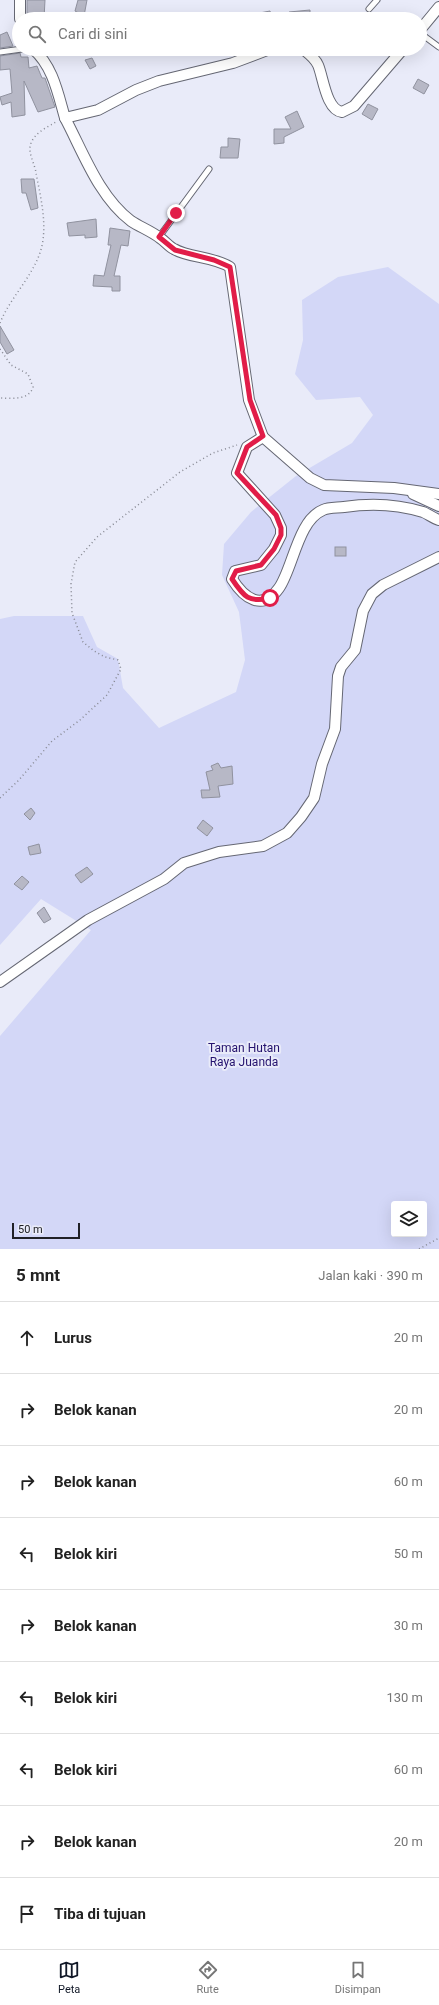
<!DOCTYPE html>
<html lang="id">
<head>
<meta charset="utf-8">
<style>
	body { margin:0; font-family:Roboto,sans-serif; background:#f6f6f6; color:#222 }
	.controls { position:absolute; right:12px; bottom:12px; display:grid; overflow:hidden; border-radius:4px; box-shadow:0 4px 16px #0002 }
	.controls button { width:36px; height:36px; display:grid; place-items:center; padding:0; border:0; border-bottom:1px solid #e0e0e0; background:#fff; color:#222; font:20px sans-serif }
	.scale { position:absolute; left:12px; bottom:10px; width:68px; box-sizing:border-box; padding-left:4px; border:2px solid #202126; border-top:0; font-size:11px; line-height:14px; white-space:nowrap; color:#202126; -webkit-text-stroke:3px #e9ebf9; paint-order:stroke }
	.stop { position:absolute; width:12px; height:12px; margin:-9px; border:3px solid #e11d48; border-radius:50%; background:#fff }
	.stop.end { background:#e11d48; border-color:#fff; box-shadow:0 1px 4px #0008 }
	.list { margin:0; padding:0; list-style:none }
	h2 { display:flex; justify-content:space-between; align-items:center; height:52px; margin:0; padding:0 16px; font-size:17px }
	h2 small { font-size:13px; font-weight:400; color:#767676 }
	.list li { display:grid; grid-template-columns:26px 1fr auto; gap:12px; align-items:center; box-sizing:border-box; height:72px; padding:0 16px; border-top:1px solid #e0e0e0 }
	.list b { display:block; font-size:15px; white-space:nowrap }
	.list em { font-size:13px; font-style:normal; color:#767676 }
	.icon { flex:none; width:22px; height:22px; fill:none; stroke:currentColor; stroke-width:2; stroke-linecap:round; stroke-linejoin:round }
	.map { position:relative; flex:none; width:439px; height:1249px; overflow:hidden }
	.search { position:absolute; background:#fff; box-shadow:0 4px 16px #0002; left:12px; right:12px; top:12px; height:44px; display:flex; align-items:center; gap:10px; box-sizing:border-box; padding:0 14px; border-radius:22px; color:#767676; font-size:15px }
	.sheet { height:700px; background:#fff }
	nav { display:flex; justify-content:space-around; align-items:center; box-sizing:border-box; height:56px; border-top:1px solid #e0e0e0; background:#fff; font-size:11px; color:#767676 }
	nav a { display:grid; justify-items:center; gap:2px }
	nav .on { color:#111827 }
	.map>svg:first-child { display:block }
	.green { fill:#d3d7f7; fill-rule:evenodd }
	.building { fill:#b7b8c6; stroke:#90929f }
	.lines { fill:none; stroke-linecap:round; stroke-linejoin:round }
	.lane-casing { stroke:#656773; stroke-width:7 }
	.street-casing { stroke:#656773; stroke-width:12 }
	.path { stroke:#878993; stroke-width:1.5; stroke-dasharray:1 3; stroke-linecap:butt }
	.lane { stroke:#fff; stroke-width:5 }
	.street { stroke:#fff; stroke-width:10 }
	.route { stroke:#e11d48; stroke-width:5 }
	.labels { text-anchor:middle; stroke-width:4; stroke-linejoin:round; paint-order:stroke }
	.park-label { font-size:12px; fill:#24126e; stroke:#e9ebf9 }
</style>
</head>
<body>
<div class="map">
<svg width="439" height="1249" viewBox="0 0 439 1249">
	<rect width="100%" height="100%" fill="#e9ebf9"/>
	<path class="green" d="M 388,267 L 439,304 L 439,1249 L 0,1249 L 0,1036 L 91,930 L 41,899 L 0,945 L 0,619 L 14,616 L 83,616 L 97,647 L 118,659 L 123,688 L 159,728 L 236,692 L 245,660 L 239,612 L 222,575 L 224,544 L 251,512 L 296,476 L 352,443 L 373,415 L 360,397 L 316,400 L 295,374 L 303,340 L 302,300 L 338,277 ZM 394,1204 L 424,1204 L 424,1234 L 394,1234 Z"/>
	<g class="building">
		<path d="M 27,0 L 45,0 L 44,19 L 27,18 Z"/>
		<path d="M 78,0 L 87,0 L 84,16 L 75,11 Z"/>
		<path d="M 310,10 L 310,19 L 289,19 L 289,12 Z"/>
		<path d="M 270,11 L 272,19 L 249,19 L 249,15 Z"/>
		<path d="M 7,32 L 13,46 L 0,48 L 0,35 Z"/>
		<path d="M 20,53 L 21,57 L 28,57 L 29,68 L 37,66 L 42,78 L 45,78 L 55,107 L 38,112 L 24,81 L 25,115 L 12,117 L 11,102 L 2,105 L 0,97 L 12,93 L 10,69 L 0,70 L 0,56 Z"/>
		<path d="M 92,58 L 96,66 L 90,69 L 85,60 Z"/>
		<path d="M 418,79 L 429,85 L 424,94 L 413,88 Z"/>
		<path d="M 368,104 L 378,109 L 372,120 L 362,114 Z"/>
		<path d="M 297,111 L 304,127 L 284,137 L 284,143 L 274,144 L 274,129 L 291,129 L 285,117 Z"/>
		<path d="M 228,138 L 240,139 L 238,158 L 220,158 L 221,147 L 228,147 Z"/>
		<path d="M 21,179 L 34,179 L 38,208 L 31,210 L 26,193 L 22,193 Z"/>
		<path d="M 96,219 L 97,237 L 85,238 L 85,235 L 69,236 L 67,223 Z"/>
		<path d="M 110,228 L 130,231 L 128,246 L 121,245 L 114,276 L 120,276 L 120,291 L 112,291 L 112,287 L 93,286 L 94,275 L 104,276 L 111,245 L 108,245 Z"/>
		<path d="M 0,326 L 14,350 L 7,354 L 0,342 Z"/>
		<rect x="335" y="547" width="11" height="9"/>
		<path d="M 218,763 L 221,768 L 232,766 L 233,784 L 218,786 L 220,797 L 202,798 L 201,790 L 210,790 L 206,772 L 213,770 L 211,766 Z"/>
		<path d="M 31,808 L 35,813 L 30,820 L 24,814 Z"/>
		<path d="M 203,820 L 213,828 L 207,836 L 197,828 Z"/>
		<path d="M 39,844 L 41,853 L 30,855 L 28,847 Z"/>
		<path d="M 87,867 L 93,874 L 81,883 L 75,875 Z"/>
		<path d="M 22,876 L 29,882 L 22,890 L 14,884 Z"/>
		<path d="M 44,907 L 51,919 L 44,923 L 37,913 Z"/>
	</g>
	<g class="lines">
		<g class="lane-casing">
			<g id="lane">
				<path d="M 369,9 L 377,0"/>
				<path d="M 420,33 L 439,47"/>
				<path d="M 0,52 L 22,49"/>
				<path d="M 159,237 L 209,169"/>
			</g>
		</g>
		<g class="street-casing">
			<g id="street">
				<path d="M 20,0 L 20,19"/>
				<path d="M 420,30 L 439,7"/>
				<path d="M 33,49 C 53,66 58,94 65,118 L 98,110 L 136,90 L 159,81 L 233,63 L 270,49"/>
				<path d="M 303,49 C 308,53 315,58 318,65 C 323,76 326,110 342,112 L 354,106 L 403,49"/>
				<path d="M 65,118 C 83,152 99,197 131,221 C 140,227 151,231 160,238 C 165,241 169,247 174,249 C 189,258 212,256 230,267 L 249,400 L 263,437 L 310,478 L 324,485 L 394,488 L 439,494"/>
				<path d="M 263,437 L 247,447 L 237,473 L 275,515 L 281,528 L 281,535 L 274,549 L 261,565 L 235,571 L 232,579 C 244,598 262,612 279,588 C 293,568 298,520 323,510 C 329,507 338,508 344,507 C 370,503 397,504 423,512 C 428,514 433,518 439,520"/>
				<path d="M 413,494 L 439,506"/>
				<path d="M 0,982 L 88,920 L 164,879 L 184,863 L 219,852 L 263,846 L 287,833 L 301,817 L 314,798 L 322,764 L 335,729 L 338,676 L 341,667 L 355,650 L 363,611 L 372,594 L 383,585 L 439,557"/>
			</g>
		</g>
		<g class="path">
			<path d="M 0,323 C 11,295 39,271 43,240 C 46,218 40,194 36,173 C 35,164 27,152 31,143 C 35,133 47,127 56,122"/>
			<path d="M 0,349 L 11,365 L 28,374 L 33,387 C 29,401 11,398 0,398"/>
			<path d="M 0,798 L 19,780 L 52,741 L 80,720 L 107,695 L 121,669 L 118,660 L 105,657 L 94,651 L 83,642 L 72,613 L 71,584 L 75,562 L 97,537 L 180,472 L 213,453 L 237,445"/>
			<path d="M 419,1249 L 439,1238"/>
		</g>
		<use href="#lane" class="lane"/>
		<use href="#street" class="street"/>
	</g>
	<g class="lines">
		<path class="route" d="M 176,213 L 159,237 L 175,250 L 214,260 L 230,267 L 250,400 L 263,436 L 247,447 L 237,473 L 276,515 L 281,528 L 281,535 L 274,549 L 261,565 L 236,571 L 232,579 C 244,597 249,603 270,598"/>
	</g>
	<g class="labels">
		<g class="park-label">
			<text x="244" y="1052">Taman Hutan<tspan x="244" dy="14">Raya Juanda</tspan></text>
		</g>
	</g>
</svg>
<div class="controls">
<button><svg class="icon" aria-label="layers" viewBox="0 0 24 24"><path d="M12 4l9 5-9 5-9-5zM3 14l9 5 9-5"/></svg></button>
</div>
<div class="scale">50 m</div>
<div class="stop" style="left:270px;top:598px"></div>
<div class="stop end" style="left:176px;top:213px"></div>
<div class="search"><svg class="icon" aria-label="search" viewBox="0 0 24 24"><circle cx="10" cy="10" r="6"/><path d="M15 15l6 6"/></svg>Cari di sini</div>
</div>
<section class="sheet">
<h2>5 mnt<small>Jalan kaki · 390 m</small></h2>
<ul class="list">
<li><svg class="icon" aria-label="ahead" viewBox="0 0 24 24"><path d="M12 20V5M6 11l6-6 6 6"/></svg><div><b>Lurus</b></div><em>20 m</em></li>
<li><svg class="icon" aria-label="right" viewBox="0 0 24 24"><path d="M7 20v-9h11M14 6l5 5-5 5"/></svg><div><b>Belok kanan</b></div><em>20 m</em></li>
<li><svg class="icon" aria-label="right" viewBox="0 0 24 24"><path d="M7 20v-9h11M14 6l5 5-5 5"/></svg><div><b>Belok kanan</b></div><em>60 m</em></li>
<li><svg class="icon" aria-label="left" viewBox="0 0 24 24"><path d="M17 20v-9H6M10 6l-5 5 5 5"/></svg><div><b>Belok kiri</b></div><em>50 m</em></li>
<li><svg class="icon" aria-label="right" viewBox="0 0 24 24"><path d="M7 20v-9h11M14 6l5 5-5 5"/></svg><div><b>Belok kanan</b></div><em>30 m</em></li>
<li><svg class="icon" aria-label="left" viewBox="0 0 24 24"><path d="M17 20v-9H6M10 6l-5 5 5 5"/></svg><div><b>Belok kiri</b></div><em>130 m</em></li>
<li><svg class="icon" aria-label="left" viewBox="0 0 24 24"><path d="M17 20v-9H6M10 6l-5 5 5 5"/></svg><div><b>Belok kiri</b></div><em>60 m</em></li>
<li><svg class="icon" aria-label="right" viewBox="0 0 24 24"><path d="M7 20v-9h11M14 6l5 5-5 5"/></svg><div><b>Belok kanan</b></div><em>20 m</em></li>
<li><svg class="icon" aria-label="arrive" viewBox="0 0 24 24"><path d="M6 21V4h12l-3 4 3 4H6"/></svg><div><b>Tiba di tujuan</b></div></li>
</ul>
</section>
<nav>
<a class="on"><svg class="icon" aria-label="map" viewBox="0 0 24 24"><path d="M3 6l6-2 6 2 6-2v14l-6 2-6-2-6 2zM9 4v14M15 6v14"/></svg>Peta</a>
<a><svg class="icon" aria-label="directions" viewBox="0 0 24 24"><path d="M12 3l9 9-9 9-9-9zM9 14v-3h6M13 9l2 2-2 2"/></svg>Rute</a>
<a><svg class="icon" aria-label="saved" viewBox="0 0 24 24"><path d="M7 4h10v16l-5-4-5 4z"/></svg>Disimpan</a>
</nav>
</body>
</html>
